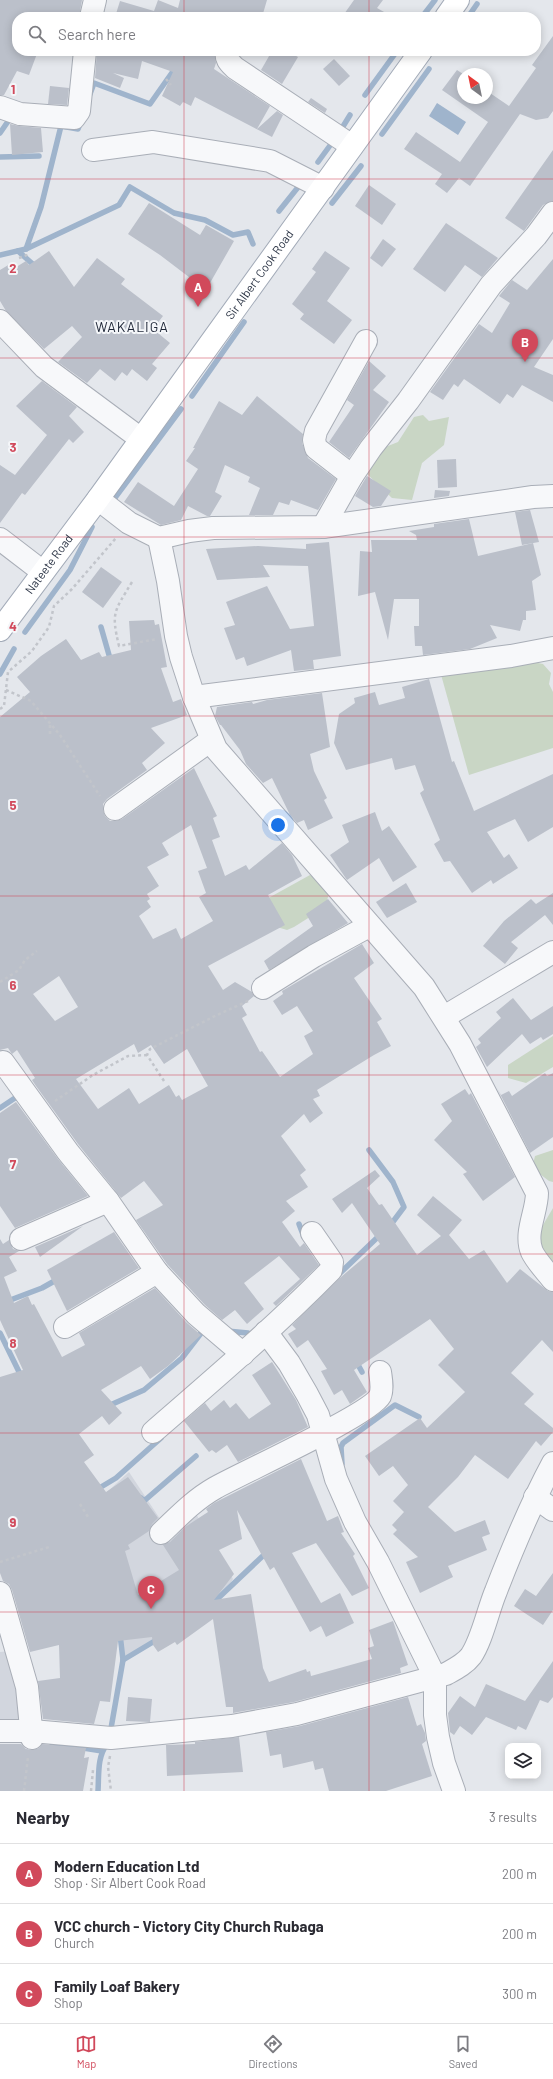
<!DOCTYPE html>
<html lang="en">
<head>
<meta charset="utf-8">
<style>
	body { margin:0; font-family:Barlow,sans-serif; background:#f7f7f7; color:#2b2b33 }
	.controls { position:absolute; right:12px; bottom:12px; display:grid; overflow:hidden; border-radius:8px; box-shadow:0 2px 10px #0003 }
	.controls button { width:36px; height:36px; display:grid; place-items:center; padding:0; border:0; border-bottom:1px solid #e1e1e2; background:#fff; color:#2b2b33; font:20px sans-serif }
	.compass { position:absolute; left:457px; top:68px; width:36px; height:36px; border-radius:50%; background:#fff; box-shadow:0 2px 10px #0003; rotate:327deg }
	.you { position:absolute; left:278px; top:825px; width:14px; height:14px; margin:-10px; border:3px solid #fff; border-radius:50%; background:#1a73e8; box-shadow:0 0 0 6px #1a73e833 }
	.badge { display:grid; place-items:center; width:26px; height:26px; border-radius:50%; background:#d1495b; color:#fff; font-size:13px; font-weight:700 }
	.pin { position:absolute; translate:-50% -33px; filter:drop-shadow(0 1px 2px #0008) }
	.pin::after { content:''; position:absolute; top:21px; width:14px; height:12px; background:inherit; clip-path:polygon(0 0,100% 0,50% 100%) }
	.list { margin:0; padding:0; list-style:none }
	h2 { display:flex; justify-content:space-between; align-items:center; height:52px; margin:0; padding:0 16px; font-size:17px }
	h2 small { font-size:13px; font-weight:400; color:#7c7c81 }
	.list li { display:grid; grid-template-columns:26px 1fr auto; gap:12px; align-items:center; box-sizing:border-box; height:60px; padding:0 16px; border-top:1px solid #e1e1e2 }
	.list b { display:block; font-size:15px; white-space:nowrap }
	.list p { margin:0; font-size:13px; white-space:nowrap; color:#7c7c81 }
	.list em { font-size:13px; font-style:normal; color:#7c7c81 }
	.icon { flex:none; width:22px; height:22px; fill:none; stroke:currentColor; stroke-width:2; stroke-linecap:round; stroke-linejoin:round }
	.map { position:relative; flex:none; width:553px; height:1791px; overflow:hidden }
	.search { position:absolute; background:#fff; box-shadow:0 2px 10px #0003; left:12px; right:12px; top:12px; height:44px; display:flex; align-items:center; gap:10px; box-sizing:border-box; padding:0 14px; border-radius:16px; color:#7c7c81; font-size:15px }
	.sheet { height:232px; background:#fff }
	nav { display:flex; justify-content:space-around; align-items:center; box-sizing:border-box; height:56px; border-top:1px solid #e1e1e2; background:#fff; font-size:11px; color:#7c7c81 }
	nav a { display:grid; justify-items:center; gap:2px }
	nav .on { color:#d1495b }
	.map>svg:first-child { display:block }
	.built { fill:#d2d6de }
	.green { fill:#c9d6c5 }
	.water { fill:#9fb4cc }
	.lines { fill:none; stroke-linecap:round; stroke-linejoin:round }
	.stream { stroke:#9fb4cc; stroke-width:5.5 }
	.building { fill:#bbc0ca; fill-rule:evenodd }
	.minor-casing { stroke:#a9aeb7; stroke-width:24 }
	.major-casing { stroke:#a3abb8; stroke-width:24 }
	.path { stroke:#c2c5cb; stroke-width:2.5; stroke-dasharray:3 3; stroke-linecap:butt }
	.minor { stroke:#f7f8fa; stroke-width:22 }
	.major { stroke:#fff; stroke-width:22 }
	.grid { fill:none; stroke:#d1495b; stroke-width:1; stroke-opacity:0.55 }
	.labels { text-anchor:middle; stroke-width:4; stroke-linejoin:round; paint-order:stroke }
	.street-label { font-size:12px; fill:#2b3445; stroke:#f4f6f9 }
	.quarter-label { font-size:14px; letter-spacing:1px; fill:#1d2536; stroke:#f4f6f9 }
	.grid-label { font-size:13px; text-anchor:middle; font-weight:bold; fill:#d1495b; stroke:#f4f6f9; stroke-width:4; stroke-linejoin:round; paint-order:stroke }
</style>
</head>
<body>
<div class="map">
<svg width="553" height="1791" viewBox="0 0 553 1791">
	<rect width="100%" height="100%" fill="#e4e7ec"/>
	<g class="built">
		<path d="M 129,1472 L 164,1525 L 195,1512 L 233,1579 L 225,1592 L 208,1606 L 147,1644 L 121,1658 L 112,1600 L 83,1514 Z"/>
		<path d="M 11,1651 L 22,1734 L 0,1735 L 0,1652 Z"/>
	</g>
	<g class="green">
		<path d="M 423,415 L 429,421 L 449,417 L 444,445 L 422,463 L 412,500 L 392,498 L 364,471 L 373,452 L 398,442 L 414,417 Z"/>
		<path d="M 533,662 L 543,664 L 551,673 L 549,684 L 553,692 L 553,748 L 469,775 L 440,671 Z"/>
		<path d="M 310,875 L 331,889 L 324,908 L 294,927 L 287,930 L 277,927 L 263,901 Z"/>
		<path d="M 553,1036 L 553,1067 L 526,1083 L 508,1078 L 508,1065 Z"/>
		<path d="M 553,1150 L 553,1182 L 549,1181 L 532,1168 L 535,1156 Z"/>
		<path d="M 553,1208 L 553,1270 L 539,1254 L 540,1230 Z"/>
	</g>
	<path class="water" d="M 437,103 L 466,122 L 458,135 L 429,116 Z"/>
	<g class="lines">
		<g class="stream">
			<path d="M 422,17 L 435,0"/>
			<path d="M 468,17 L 477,4"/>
			<path d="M 90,94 L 94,83 L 150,104 L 176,67"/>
			<path d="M 365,95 L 397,51"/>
			<path d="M 0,133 L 11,117"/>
			<path d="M 339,133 L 350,115"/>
			<path d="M 382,134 L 429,69"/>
			<path d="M 0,157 L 39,156"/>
			<path d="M 318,162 L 334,140"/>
			<path d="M 332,203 L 361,166"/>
			<path d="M 279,211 L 299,186"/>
			<path d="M 26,249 L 41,207 L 61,126 L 78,129 L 81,121"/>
			<path d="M 18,251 L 36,267"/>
			<path d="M 0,255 L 26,249 L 119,205 L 130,187 L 174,213 L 205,220 L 233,235 L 248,232 L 253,244"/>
			<path d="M 192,396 L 244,322"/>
			<path d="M 114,499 L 181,409"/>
			<path d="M 101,627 L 111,662"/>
			<path d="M 25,632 L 70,570 L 92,527"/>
			<path d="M 0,674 L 14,649"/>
			<path d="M 0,1108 L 21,1094"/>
			<path d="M 369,1150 L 393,1182 L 404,1207 L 389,1227"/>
			<path d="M 299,1224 L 304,1237"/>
			<path d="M 337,1276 L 381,1234"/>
			<path d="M 0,1304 L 42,1288 L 58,1279"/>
			<path d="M 227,1331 L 248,1333 L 254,1339"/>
			<path d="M 0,1333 L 22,1378"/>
			<path d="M 356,1361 L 362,1372"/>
			<path d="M 108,1406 L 144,1390 L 182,1358 L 205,1328"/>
			<path d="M 342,1464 L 341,1447 L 343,1443 L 395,1405 L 419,1417"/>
			<path d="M 96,1490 L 116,1478 L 161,1438"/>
			<path d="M 141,1498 L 144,1501 L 196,1456"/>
			<path d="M 212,1604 L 268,1551"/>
			<path d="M 123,1660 L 158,1639"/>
			<path d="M 110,1734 L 123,1660 L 120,1634"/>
			<path d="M 52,1743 L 102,1751"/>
			<path d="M 98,1791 C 99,1775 97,1757 107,1744"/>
		</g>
	</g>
	<g class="building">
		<path d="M 0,0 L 82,0 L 79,17 L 17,17 L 17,51 L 38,51 L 29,75 L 17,71 L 4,95 L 0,95 Z"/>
		<path d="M 158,0 L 178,8 L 180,0 L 267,0 L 262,17 L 115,17 L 120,1 L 154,11 Z"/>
		<path d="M 354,0 L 383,0 L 377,8 L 393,17 L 342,17 Z"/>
		<path d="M 553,36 L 553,111 L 548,118 L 536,120 L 520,114 L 470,186 L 459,178 L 447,193 L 435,184 L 442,174 L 404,149 L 416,132 L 460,162 L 488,122 L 442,90 L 457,70 L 463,74 L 463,98 L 487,98 L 487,91 L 509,106 L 536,68 L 532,65 Z"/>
		<path d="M 97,51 L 214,51 L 216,63 L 214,69 L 270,106 L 257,129 L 277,111 L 283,115 L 272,137 L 195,97 L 191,106 L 183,102 L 180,106 L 162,96 L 173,72 L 142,61 L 138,79 L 113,73 L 124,78 L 120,88 L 95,78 Z"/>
		<path d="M 272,51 L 287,51 L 298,57 L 282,84 L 261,70 Z"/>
		<path d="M 334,59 L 350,76 L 339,86 L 323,69 Z"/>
		<path d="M 50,86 L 69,88 L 67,105 L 48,104 Z"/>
		<path d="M 311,98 L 327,109 L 325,113 L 308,102 Z"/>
		<path d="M 10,124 L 19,126 L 41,128 L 43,152 L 12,155 Z"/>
		<path d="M 553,150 L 553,201 L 543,205 L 524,231 L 505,218 Z"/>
		<path d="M 369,185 L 396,204 L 382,225 L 355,206 Z"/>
		<path d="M 149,203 L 200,235 L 206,225 L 234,241 L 206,290 L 160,255 L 128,234 Z"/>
		<path d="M 446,223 L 498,258 L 482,277 L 465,265 L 445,292 L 413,269 Z"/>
		<path d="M 383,239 L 396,249 L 382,267 L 370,258 Z"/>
		<path d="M 49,251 L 74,287 L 97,258 L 125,279 L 121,284 L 163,316 L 153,329 L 170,343 L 152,364 L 157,368 L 147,381 L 132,369 L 127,376 L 122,372 L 115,381 L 100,369 L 87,383 L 58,362 L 82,337 L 72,326 L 44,349 L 6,311 L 0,301 L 0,270 L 10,264 L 13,269 L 26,261 L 29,265 Z"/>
		<path d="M 325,251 L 350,268 L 327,301 L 352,320 L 334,344 L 300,319 L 304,314 L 292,304 L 316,272 L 312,269 Z"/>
		<path d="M 553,259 L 553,339 L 534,367 L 553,375 L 553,402 L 522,385 L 513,398 L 507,394 L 500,404 L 464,379 L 458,387 L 454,384 L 443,400 L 430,392 L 479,324 L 492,333 L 510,303 L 499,296 L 512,280 L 527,290 Z"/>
		<path d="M 369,361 L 386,376 L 373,390 L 389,402 L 349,458 L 329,442 L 354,405 L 347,400 Z"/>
		<path d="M 42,381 L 77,407 L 69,416 L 84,432 L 73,443 L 69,439 L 25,495 L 22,493 L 0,523 L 0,465 L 15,475 L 47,435 L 16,406 Z"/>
		<path d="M 257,396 L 303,434 L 302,443 L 308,458 L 336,479 L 318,510 L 291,500 L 289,505 L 279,502 L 273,515 L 249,515 L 260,488 L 248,482 L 250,477 L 225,465 L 215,492 L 222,496 L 210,516 L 207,516 L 188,506 L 181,520 L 161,525 L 124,502 L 138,482 L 174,506 L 198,469 L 186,461 L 195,448 L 193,448 L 219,401 L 242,415 Z"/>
		<path d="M 456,459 L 457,487 L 438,488 L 437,460 Z"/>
		<path d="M 367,476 L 391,491 L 381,506 L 373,507 L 355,496 Z"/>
		<path d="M 435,490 L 450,491 L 449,496 L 434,498 Z"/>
		<path d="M 530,510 L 539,542 L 522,545 L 515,512 Z"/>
		<path d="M 469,519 L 478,556 L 533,543 L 541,575 L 532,581 L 536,610 L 526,611 L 526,620 L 523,620 L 520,631 L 490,625 L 497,638 L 470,649 L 423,655 L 422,646 L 415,646 L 414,626 L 419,626 L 419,599 L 394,599 L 388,640 L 375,592 L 358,596 L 360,551 L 372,552 L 371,540 L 417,540 L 416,535 L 409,531 L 434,527 L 434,524 Z"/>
		<path d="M 329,542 L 341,656 L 313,660 L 314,669 L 294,671 L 291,650 L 247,666 L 244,657 L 236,660 L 224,628 L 235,625 L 226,602 L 267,586 L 290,629 L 314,626 L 308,566 L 263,565 L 270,577 L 217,580 L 206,549 L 258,546 L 306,549 L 306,544 Z"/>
		<path d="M 101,567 L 122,582 L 103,608 L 82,592 Z"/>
		<path d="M 154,620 L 155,625 L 159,624 L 167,667 L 161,668 L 173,702 L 181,699 L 187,715 L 151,728 L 165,743 L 142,763 L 147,770 L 107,799 L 103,804 L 103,810 L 105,816 L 110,821 L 116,821 L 122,819 L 194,768 L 217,816 L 213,818 L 220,837 L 212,840 L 225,876 L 246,865 L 249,870 L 282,843 L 292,855 L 302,876 L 268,895 L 285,925 L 208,966 L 223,990 L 235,982 L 252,992 L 254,996 L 242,1006 L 247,1015 L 242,1018 L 260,1052 L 262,1051 L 280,1077 L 313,1054 L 304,1036 L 313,1031 L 297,1006 L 282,1015 L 273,1001 L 283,994 L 282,991 L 362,944 L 374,963 L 354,978 L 382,1019 L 377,1022 L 391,1046 L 374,1055 L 317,1090 L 320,1096 L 313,1099 L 323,1113 L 310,1123 L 304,1114 L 281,1136 L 306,1170 L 300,1175 L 308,1187 L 286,1201 L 295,1211 L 282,1222 L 300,1247 L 304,1243 L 319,1265 L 276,1306 L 273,1303 L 300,1279 L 279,1256 L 244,1283 L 264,1309 L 247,1324 L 235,1310 L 222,1320 L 205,1305 L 167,1264 L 136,1220 L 163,1205 L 144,1181 L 121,1198 L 78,1144 L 36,1086 L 32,1080 L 35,1078 L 17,1050 L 12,1054 L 8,1048 L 0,1050 L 0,717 L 30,692 L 17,677 L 41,656 L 66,639 L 81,660 L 99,652 L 102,657 L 131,650 L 129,621 ZM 191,825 L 207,868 L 198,871 L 206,893 L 199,897 L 213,921 L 181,939 L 176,928 L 153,939 L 139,916 L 151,907 L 147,901 L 150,899 L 147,894 L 159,886 L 147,867 L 169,855 L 162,843 ZM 59,976 L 78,1007 L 55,1021 L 33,994 ZM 134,1044 L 138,1053 L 151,1045 L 164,1064 L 187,1049 L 208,1086 L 182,1100 L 179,1095 L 176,1097 L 169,1085 L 139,1104 L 129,1088 L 98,1109 L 76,1079 Z"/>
		<path d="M 429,679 L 452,762 L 454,761 L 474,811 L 553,774 L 553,827 L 528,842 L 515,819 L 487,832 L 504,858 L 509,854 L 518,868 L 493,884 L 491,880 L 472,893 L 450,861 L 444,862 L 434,844 L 440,840 L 420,793 L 424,790 L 415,765 L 395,770 L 392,758 L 346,770 L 334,743 L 339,714 L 355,703 L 354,698 L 375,692 L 379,705 L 405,698 L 402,687 Z"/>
		<path d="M 322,693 L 330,747 L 310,754 L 314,771 L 327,798 L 324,800 L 333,818 L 308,830 L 304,820 L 297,823 L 290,815 L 272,778 L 263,783 L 246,764 L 240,750 L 221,725 L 220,725 L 215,716 L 217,707 L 252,702 L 253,704 L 267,700 Z"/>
		<path d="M 375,812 L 382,831 L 389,826 L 417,867 L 393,882 L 379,858 L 347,880 L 330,855 L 349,842 L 342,825 Z"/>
		<path d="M 406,883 L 417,902 L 387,918 L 376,902 Z"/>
		<path d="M 553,893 L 553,925 L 545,915 L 511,942 L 518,948 L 505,964 L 483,946 L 504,921 L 531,899 L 536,904 Z"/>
		<path d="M 328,899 L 348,923 L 269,970 L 264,961 L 313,926 L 306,914 Z"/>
		<path d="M 513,998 L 531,1020 L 553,1006 L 553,1034 L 543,1040 L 541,1037 L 530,1044 L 522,1034 L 487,1067 L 476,1047 L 481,1043 L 478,1039 L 501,1018 L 496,1012 Z"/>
		<path d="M 545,1073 L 547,1076 L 553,1073 L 553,1137 L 530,1153 L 497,1088 L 501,1095 L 509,1091 L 512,1096 Z"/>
		<path d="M 465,1089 L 469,1095 L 471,1093 L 515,1177 L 483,1201 L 463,1174 L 467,1172 L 434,1140 L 452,1121 L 441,1104 Z"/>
		<path d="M 16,1102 L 58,1159 L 88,1196 L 15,1228 L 0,1206 L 0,1113 Z"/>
		<path d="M 375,1170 L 380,1176 L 367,1188 L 379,1205 L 382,1204 L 417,1255 L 441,1236 L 417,1215 L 433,1196 L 462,1220 L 449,1235 L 469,1259 L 484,1250 L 507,1283 L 520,1269 L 548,1291 L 553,1292 L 553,1352 L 542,1340 L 511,1373 L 534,1394 L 524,1404 L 553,1428 L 553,1432 L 541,1446 L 536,1441 L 508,1479 L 475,1455 L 458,1477 L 428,1507 L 455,1532 L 485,1520 L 490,1534 L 482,1537 L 487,1550 L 448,1566 L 453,1577 L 420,1593 L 406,1562 L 418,1557 L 393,1534 L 397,1530 L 392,1525 L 404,1512 L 393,1501 L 408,1485 L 393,1466 L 379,1476 L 365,1456 L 420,1418 L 427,1428 L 465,1392 L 438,1365 L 454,1349 L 430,1319 L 354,1370 L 367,1392 L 350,1404 L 342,1390 L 334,1395 L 321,1371 L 327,1369 L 308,1340 L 297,1348 L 288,1334 L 296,1329 L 292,1325 L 341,1277 L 380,1244 L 352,1203 L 342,1213 L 332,1199 Z"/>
		<path d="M 83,1226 L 40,1257 L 35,1247 Z"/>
		<path d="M 114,1232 L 139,1268 L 67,1311 L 47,1270 Z"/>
		<path d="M 0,1239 L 3,1244 L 9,1240 L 13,1249 L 19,1251 L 9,1257 L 17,1271 L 4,1277 L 14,1303 L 28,1296 L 32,1305 L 34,1304 L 62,1357 L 85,1345 L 79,1333 L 155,1288 L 187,1323 L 201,1335 L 168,1366 L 150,1379 L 141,1366 L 101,1390 L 122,1413 L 109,1425 L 102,1416 L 79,1434 L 94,1455 L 84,1462 L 106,1492 L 128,1477 L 158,1518 L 152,1524 L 149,1531 L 128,1545 L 130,1549 L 125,1551 L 138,1595 L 179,1570 L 163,1545 L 170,1542 L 185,1527 L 208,1512 L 206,1509 L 214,1503 L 301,1459 L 327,1521 L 338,1516 L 344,1532 L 341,1533 L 355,1554 L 353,1556 L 369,1588 L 352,1596 L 316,1543 L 292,1553 L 321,1603 L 340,1593 L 354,1623 L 326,1637 L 321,1626 L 310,1632 L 274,1567 L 270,1570 L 237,1510 L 242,1539 L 219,1550 L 234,1574 L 214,1600 L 251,1594 L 263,1668 L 269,1682 L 306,1669 L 307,1672 L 310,1671 L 311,1676 L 372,1659 L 368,1648 L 374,1646 L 369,1630 L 393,1621 L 408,1665 L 400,1668 L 401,1673 L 294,1702 L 233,1713 L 233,1707 L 226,1707 L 213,1619 L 177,1645 L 175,1642 L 158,1652 L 153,1645 L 152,1637 L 118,1641 L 110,1702 L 100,1701 L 94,1724 L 43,1719 L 38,1681 L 60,1678 L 59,1645 L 30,1652 L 12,1590 L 9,1584 L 3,1581 L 0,1573 L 0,1377 L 23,1370 L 0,1320 Z"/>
		<path d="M 272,1362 L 296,1400 L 308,1427 L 238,1462 L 227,1445 L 216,1453 L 212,1450 L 209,1452 L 184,1421 L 205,1403 L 211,1411 L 224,1400 L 230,1408 L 236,1403 L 249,1419 L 271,1404 L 252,1375 Z"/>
		<path d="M 553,1573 L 553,1610 L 543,1625 L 514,1606 L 525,1589 L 536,1596 Z"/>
		<path d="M 553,1661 L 553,1697 L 548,1703 L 540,1700 L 526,1730 L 518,1726 L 516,1730 L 486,1717 L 472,1735 L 460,1726 L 454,1735 L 450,1732 L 448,1713 L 460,1696 L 475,1707 L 486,1684 L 525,1701 Z"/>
		<path d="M 128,1697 L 152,1699 L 150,1722 L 126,1721 Z"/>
		<path d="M 408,1697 L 417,1726 L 421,1724 L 425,1733 L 426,1741 L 422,1744 L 432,1776 L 386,1791 L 329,1791 L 323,1768 L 315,1770 L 313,1761 L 283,1768 L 281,1754 L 270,1756 L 266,1732 L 300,1726 Z"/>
		<path d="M 239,1737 L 243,1772 L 167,1776 L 166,1745 L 195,1744 L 195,1742 Z"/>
		<path d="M 0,1744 L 21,1744 L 26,1749 L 33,1750 L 39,1748 L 42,1744 L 86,1748 L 84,1758 L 89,1757 L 83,1791 L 0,1791 Z"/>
	</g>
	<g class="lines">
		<g class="minor-casing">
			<g id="minor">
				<path d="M 91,17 L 95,0"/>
				<path d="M 227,51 C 225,59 230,63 235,68 L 352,146"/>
				<path d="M 0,107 L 20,114 L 74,118 L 79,111 L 85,51"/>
				<path d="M 93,150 L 153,142 L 270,161 L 323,188"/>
				<path d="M 0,321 L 44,367 L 141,439"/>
				<path d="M 352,476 L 316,448 L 314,440 L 316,431 L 366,341"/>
				<path d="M 98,499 L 129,523 L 159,538 L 189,531 L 213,528 L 323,527 L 533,497 L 553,496"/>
				<path d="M 323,527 L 352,476 L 371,448 L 408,401 L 491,285 L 536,236 L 553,213"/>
				<path d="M 159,538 L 168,581 L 176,636 L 181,657 L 194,697 L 216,749 L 424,987 L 460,1044 L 537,1193 C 537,1212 524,1233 532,1252 C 537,1262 546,1271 553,1280"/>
				<path d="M 0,539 L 43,572"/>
				<path d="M 194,697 L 511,656 L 553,648"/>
				<path d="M 115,809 L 211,740"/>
				<path d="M 263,988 L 314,956 L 369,926"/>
				<path d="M 444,1017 L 553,952"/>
				<path d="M 3,1062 L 68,1152 L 108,1201 L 157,1272 L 196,1314 L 243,1354"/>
				<path d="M 21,1239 L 108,1201"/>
				<path d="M 65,1327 L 157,1272"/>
				<path d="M 266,1332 L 289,1363 L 307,1394 L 318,1415 L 336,1479 L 355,1522 L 378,1562 L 435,1677 L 435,1715 L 438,1737 L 444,1763 L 454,1791"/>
				<path d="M 153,1432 C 214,1379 275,1327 331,1270 L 332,1262 L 312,1233"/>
				<path d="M 535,1497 L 553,1510"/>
				<path d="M 161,1533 C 178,1517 194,1500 215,1488 C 241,1473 370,1415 380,1396 C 383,1389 381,1379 380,1372"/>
				<path d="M 0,1593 L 27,1687 L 32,1738"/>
				<path d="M 0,1731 L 32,1731 L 111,1738 L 232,1726 L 297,1714 L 446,1674 C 455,1669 465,1664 471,1656 C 482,1640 488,1610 496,1591 C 513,1547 531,1504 553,1463"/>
			</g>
		</g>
		<g class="major-casing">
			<g id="major">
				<path d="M 446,17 L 458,0"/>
				<path id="s1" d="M 0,630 L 98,499 L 421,51"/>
			</g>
		</g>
		<g class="path">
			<path d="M 166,79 L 171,85"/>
			<path d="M 19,258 L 30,254"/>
			<path d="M 132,582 C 114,612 111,612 119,646 L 157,639"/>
			<path d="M 6,690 L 31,701 L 60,735 L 100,796"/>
			<path d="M 0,709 L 4,706 L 8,672 L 32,651 L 49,627 L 54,606 L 72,589 L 116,538"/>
			<path d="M 50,725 L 50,734"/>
			<path d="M 0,982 L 19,970 L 25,960 L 37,951"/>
			<path d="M 164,1081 L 147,1055 L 150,1049 L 217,1015 L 248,1001"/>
			<path d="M 55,1101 L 93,1075 L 128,1056 L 147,1055"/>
			<path d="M 80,1504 L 88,1517"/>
			<path d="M 0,1562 L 49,1547"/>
			<path d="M 110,1756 L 108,1767 L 111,1791"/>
			<path d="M 24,1791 L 28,1757"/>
			<path d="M 91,1791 L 93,1770"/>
		</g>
		<use href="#minor" class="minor"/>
		<use href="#major" class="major"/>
	</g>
	<path class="grid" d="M 184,0 L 184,17M 369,0 L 369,17M 184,51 L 184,1791M 369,51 L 369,1791M 0,179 L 553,179M 0,358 L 553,358M 0,537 L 553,537M 0,716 L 553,716M 0,896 L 553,896M 0,1075 L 553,1075M 0,1254 L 553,1254M 0,1433 L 553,1433M 0,1612 L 553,1612"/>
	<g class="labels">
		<g class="street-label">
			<text dy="4" stroke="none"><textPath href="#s1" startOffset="440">Sir Albert Cook Road</textPath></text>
			<text dy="4" stroke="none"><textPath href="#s1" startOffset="82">Nateete Road</textPath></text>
		</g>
		<g class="quarter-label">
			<text x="132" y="332">WAKALIGA</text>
		</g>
	</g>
	<g class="grid-label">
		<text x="13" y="94">1</text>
		<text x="13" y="273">2</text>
		<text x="13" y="452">3</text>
		<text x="13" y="631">4</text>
		<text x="13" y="810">5</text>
		<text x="13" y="990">6</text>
		<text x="13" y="1169">7</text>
		<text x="13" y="1348">8</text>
		<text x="13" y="1527">9</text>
	</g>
</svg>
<div class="controls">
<button><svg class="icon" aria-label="layers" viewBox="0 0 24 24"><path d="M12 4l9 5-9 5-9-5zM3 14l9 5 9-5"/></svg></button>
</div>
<svg class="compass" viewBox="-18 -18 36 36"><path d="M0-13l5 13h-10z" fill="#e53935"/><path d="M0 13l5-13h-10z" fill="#7c7c81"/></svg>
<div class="you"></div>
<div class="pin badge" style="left:198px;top:307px">A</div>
<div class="pin badge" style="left:525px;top:362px">B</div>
<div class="pin badge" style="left:151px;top:1609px">C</div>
<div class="search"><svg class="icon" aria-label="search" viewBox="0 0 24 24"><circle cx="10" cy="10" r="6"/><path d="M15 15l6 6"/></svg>Search here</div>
</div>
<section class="sheet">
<h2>Nearby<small>3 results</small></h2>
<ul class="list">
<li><span class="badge">A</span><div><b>Modern Education Ltd</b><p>Shop · Sir Albert Cook Road</p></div><em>200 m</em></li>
<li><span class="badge">B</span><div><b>VCC church - Victory City Church Rubaga</b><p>Church</p></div><em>200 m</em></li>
<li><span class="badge">C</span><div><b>Family Loaf Bakery</b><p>Shop</p></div><em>300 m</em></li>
</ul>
</section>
<nav>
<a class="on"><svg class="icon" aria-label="map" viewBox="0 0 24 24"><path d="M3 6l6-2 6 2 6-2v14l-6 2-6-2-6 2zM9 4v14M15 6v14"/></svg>Map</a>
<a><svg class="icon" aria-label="directions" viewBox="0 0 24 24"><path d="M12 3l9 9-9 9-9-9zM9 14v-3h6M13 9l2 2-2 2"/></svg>Directions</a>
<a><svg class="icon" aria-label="saved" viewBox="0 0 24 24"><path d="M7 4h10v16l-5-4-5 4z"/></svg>Saved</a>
</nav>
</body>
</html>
